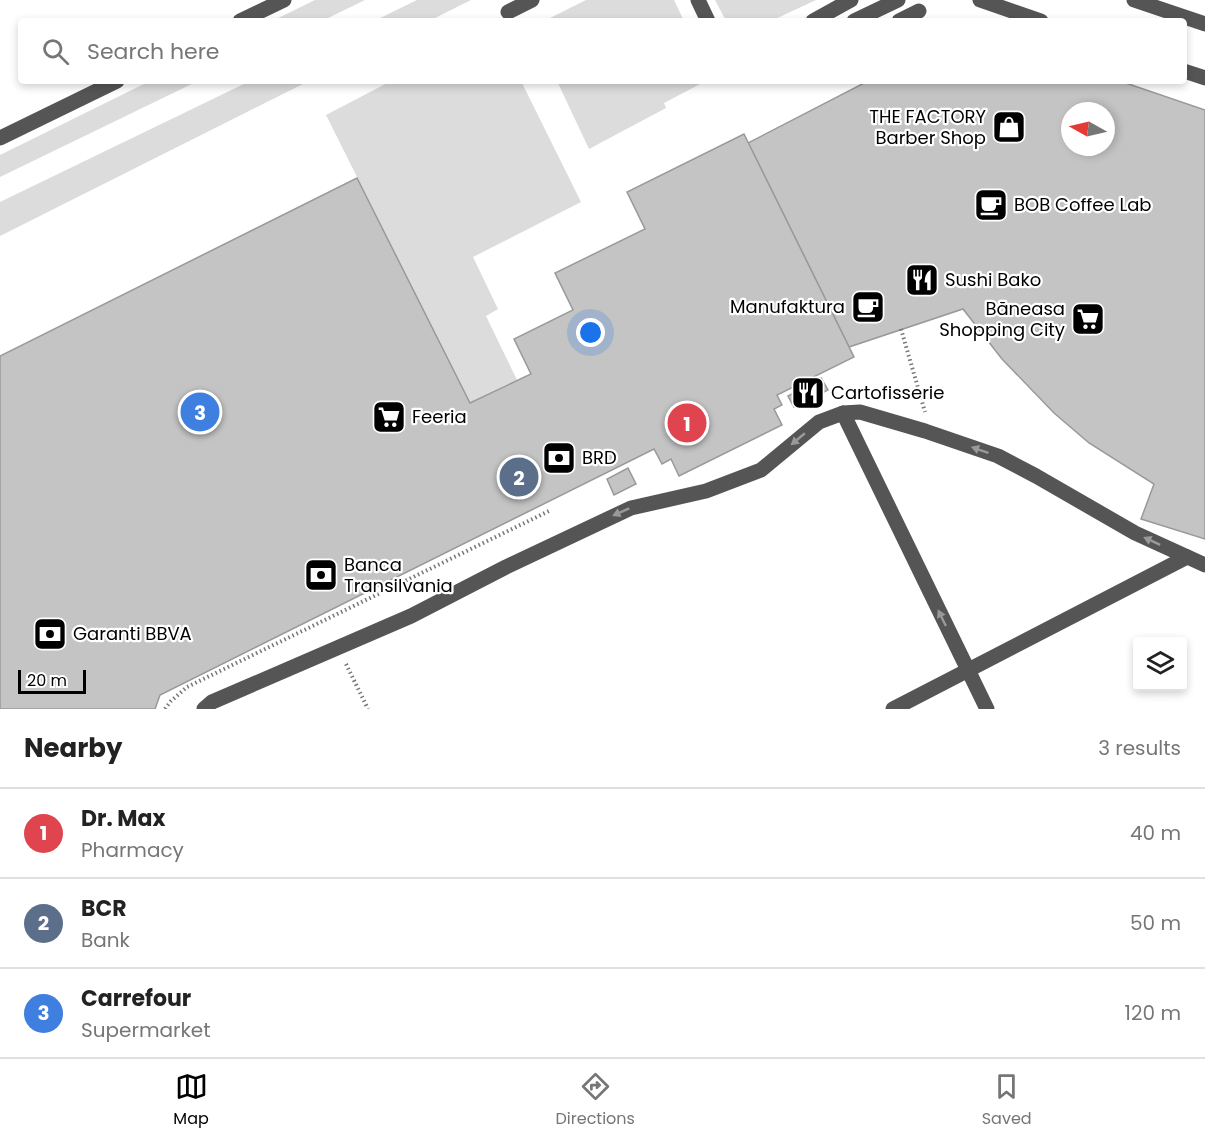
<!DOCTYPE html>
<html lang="en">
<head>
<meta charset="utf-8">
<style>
	body { margin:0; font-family:Poppins,sans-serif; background:#f6f6f6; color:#222 }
	.controls { position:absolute; right:18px; bottom:18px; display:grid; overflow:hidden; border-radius:6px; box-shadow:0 3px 9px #0003 }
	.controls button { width:54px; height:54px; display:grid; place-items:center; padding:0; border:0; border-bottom:2px solid #e0e0e0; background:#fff; color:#222; font:30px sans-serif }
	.compass { position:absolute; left:1061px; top:102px; width:54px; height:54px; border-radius:50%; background:#fff; box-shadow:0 3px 9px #0003; rotate:278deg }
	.scale { position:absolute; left:18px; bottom:15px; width:68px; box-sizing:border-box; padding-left:6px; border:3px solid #000; border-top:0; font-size:16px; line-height:21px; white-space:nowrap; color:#000; -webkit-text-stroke:4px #fff; paint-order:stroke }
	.you { position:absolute; left:591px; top:333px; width:21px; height:21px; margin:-15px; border:4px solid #fff; border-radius:50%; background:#1a73e8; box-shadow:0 0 0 9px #1a73e833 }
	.badge { display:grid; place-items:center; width:39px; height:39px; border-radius:50%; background:#000; color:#fff; font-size:20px; font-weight:700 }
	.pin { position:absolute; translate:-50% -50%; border:3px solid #fff; box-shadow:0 2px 6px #0006 }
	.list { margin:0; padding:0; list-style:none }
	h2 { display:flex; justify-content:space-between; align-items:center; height:78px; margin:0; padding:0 24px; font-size:26px }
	h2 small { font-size:20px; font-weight:400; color:#767676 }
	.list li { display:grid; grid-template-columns:39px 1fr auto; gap:18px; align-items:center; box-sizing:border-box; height:90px; padding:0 24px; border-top:2px solid #e0e0e0 }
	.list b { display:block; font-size:22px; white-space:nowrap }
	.list p { margin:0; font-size:20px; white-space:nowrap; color:#767676 }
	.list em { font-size:20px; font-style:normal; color:#767676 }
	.icon { flex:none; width:33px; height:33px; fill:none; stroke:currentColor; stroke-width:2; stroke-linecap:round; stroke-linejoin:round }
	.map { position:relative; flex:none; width:1205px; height:709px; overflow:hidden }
	.search { position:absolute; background:#fff; box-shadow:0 3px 9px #0003; left:18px; right:18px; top:18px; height:66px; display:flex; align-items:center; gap:15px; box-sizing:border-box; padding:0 21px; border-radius:6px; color:#767676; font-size:22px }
	.sheet { height:348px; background:#fff }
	nav { display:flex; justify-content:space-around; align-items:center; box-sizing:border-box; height:84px; border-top:2px solid #e0e0e0; background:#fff; font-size:16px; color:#767676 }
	nav a { display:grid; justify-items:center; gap:3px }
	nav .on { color:#000 }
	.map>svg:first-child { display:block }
	.green { fill:#dcdcdc }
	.building { fill:#c4c4c4; stroke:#999; stroke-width:1.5; fill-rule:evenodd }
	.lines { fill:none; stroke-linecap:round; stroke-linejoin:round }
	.path { stroke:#777; stroke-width:4; stroke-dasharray:1.5 3; stroke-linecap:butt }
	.minor { stroke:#555; stroke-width:15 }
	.oneway { fill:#999 }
	.labels { text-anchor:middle; stroke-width:4.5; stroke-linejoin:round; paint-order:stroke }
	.poi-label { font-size:18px; fill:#000; stroke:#fff; text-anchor:start }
</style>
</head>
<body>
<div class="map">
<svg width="1205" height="709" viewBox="0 0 1205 709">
	<rect width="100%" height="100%" fill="#fff"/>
	<g class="green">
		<path d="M 315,0 L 365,0 L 322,21 L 272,21 Z"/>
		<path d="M 417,0 L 471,0 L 429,21 L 374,21 Z"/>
		<path d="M 586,0 L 674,0 L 684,21 L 544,21 Z"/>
		<path d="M 715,0 L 816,0 L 771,21 L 726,21 Z"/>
		<path d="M 150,81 L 198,81 L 0,177 L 0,155 Z"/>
		<path d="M 250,81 L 309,81 L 0,236 L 0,202 Z"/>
		<path d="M 391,81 L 521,81 L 581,202 L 473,257 L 498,309 L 486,316 L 517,380 L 470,403 L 326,115 Z"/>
		<path d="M 557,81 L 706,81 L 664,103 L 666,108 L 589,149 Z"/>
	</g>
	<g class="building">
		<path d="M 868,81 L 1120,81 L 1205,110 L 1205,539 L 1141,519 L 1154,484 L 1089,443 L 1054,413 L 1002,359 L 963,309 L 849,347 L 748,143 ZM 1070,111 L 1106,111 L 1106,147 L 1070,147 Z"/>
		<path d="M 744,134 L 854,357 L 777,395 L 782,405 L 774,409 L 782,425 L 679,476 L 671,459 L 662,464 L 654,449 L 160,695 L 155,709 L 0,709 L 0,356 L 357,178 L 470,403 L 531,374 L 514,339 L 573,310 L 555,273 L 645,229 L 627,192 Z"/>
		<path d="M 821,378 L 828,390 L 794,407 L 788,396 Z"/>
		<path d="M 628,468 L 636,484 L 614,495 L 607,479 Z"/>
	</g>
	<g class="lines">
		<g class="path">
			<path d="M 901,329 L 925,412"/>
			<path d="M 346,664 L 368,709"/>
			<path d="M 165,709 L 171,701 L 187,687 L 549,511"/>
		</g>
		<g class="minor">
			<path d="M 698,0 L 708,21"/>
			<path d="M 980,0 L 1041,21"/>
			<path d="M 1134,0 L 1205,24"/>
			<path d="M 508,12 L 532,0"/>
			<path d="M 240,21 L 284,0"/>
			<path d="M 813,21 L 851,0"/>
			<path d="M 854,21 L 898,0"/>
			<path d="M 899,21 L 919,11"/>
			<path d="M 1184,71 L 1205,78"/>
			<path d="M 0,138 L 117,81"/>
			<path d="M 843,413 L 987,709"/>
			<path d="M 204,709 L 212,702 L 411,616 L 506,567 L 631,508 L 706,491 L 761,470 L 819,422 L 843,413 L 860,412 L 925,431 L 998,456 L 1036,476 L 1135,533 L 1205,565"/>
			<path d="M 893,709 L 1187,557"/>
		</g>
	</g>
	<defs><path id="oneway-solid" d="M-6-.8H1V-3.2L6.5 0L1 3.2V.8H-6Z" transform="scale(1.5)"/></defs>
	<g class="oneway">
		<use href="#oneway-solid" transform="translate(798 439) rotate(140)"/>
		<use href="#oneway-solid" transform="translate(980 450) rotate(-161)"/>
		<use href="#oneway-solid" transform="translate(621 512) rotate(156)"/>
		<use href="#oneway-solid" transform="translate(1152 541) rotate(-155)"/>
		<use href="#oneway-solid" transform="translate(942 618) rotate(-116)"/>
	</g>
	<defs>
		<g id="shop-square" transform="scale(1.725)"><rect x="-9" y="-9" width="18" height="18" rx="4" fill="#000" stroke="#fff"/><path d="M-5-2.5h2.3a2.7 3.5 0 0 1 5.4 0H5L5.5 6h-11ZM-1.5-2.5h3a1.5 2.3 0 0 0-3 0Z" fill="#fff"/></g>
		<g id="cafe-square" transform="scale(1.725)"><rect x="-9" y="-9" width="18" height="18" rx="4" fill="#000" stroke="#fff"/><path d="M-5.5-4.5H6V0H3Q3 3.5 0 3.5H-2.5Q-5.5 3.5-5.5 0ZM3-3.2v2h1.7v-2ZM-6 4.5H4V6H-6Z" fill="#fff"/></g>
		<g id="restaurant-square" transform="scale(1.725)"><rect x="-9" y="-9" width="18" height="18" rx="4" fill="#000" stroke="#fff"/><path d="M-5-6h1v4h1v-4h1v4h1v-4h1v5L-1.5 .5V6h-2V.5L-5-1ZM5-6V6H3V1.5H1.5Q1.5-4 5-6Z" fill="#fff"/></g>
		<g id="supermarket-square" transform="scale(1.725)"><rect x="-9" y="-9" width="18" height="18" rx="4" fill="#000" stroke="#fff"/><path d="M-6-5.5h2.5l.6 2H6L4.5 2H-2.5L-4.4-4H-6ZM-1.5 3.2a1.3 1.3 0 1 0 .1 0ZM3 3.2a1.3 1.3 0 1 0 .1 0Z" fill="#fff"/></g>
		<g id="bank-square" transform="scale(1.725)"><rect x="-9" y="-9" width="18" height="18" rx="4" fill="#000" stroke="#fff"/><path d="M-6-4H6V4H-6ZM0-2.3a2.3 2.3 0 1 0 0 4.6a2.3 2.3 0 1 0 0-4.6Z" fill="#fff"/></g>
	</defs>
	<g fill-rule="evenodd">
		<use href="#shop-square" x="1009" y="127"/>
		<use href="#cafe-square" x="991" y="205"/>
		<use href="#restaurant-square" x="922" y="280"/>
		<use href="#cafe-square" x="868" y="307"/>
		<use href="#supermarket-square" x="1088" y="319"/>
		<use href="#restaurant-square" x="808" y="393"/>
		<use href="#supermarket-square" x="389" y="417"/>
		<use href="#bank-square" x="559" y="458"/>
		<use href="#bank-square" x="321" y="575"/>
		<use href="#bank-square" x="50" y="634"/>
	</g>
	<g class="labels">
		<g class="poi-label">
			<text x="986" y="123" text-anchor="end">THE FACTORY<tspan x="986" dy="21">Barber Shop</tspan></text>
			<text x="1014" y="211">BOB Coffee Lab</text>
			<text x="945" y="286">Sushi Bako</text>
			<text x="845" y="313" text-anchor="end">Manufaktura</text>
			<text x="1065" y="315" text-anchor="end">Băneasa<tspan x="1065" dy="21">Shopping City</tspan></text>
			<text x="831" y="399">Cartofisserie</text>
			<text x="412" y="423">Feeria</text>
			<text x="582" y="464">BRD</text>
			<text x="344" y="571">Banca<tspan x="344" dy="21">Transilvania</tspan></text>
			<text x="73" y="640">Garanti BBVA</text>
		</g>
	</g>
</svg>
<div class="controls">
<button><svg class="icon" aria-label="layers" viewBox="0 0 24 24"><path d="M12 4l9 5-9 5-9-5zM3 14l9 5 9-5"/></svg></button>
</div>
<svg class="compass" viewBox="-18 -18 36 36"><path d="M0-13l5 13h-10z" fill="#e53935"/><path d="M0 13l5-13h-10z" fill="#767676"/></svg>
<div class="scale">20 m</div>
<div class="you"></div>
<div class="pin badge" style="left:687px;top:423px;background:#e0444e">1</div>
<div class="pin badge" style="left:519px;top:477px;background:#5c6f8a">2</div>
<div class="pin badge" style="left:200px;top:412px;background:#3f7fe0">3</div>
<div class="search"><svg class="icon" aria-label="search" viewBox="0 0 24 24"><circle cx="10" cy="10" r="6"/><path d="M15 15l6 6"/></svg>Search here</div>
</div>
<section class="sheet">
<h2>Nearby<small>3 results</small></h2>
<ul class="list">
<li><span class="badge" style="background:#e0444e">1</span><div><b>Dr. Max</b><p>Pharmacy</p></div><em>40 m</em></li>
<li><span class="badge" style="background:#5c6f8a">2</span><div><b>BCR</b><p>Bank</p></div><em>50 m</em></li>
<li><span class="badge" style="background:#3f7fe0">3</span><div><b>Carrefour</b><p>Supermarket</p></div><em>120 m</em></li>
</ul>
</section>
<nav>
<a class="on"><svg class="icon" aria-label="map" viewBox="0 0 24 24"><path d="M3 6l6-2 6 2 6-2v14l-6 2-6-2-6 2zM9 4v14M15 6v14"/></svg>Map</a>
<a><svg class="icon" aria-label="directions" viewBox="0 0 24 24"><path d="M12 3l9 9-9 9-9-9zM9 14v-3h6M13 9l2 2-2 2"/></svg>Directions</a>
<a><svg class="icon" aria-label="saved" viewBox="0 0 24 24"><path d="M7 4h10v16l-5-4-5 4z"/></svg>Saved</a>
</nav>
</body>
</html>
